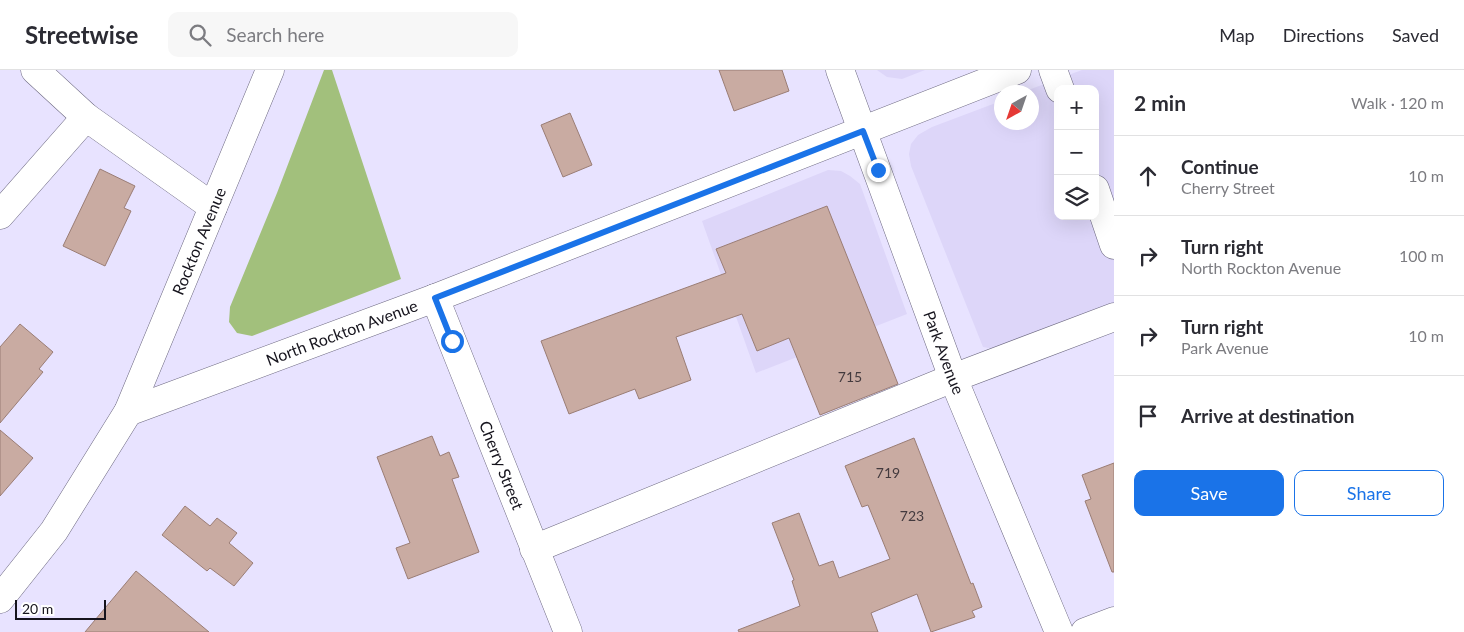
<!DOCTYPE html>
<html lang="en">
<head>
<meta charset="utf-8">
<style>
	body { margin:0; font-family:Lato,sans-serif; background:#f7f7f7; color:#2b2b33 }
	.controls { position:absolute; right:15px; top:15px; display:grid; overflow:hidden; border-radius:10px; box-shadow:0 5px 20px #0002 }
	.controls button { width:45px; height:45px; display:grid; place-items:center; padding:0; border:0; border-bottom:1px solid #e1e1e2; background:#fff; color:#2b2b33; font:25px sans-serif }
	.compass { position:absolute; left:994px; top:15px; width:45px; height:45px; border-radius:50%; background:#fff; box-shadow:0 5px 20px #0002; rotate:220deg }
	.scale { position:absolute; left:15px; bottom:12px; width:91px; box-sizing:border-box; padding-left:5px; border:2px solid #16141d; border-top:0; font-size:14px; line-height:18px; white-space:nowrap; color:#16141d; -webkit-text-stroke:4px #fff; paint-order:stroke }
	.stop { position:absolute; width:15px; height:15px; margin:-11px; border:4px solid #1a73e8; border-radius:50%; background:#fff }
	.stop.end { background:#1a73e8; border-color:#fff; box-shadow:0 1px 5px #0008 }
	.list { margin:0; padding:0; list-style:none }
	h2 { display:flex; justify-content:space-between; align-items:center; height:65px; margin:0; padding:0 20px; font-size:21px }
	h2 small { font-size:16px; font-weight:400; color:#7c7c81 }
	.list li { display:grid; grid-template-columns:32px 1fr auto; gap:15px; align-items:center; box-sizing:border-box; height:80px; padding:0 20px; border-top:1px solid #e1e1e2 }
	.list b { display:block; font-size:19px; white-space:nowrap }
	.list p { margin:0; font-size:16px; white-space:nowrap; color:#7c7c81 }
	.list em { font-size:16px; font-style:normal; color:#7c7c81 }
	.actions { display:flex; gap:10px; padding:15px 20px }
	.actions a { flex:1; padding:11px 0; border:1px solid #1a73e8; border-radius:10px; text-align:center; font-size:18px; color:#1a73e8 }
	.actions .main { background:#1a73e8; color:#fff }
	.icon { flex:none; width:28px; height:28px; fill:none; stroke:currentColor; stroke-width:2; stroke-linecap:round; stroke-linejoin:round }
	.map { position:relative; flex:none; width:1114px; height:562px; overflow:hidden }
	header { display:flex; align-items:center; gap:30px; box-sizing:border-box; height:70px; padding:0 25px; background:#fff; border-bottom:1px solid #e1e1e2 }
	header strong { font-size:24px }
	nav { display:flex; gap:28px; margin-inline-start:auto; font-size:18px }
	.search { width:350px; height:45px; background:#f7f7f7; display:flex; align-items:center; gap:12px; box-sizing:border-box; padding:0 18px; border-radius:10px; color:#7c7c81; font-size:19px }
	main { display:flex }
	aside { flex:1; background:#fff }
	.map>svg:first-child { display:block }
	.built { fill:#ddd6f9; fill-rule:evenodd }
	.green { fill:#a2c07c }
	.building { fill:#c9aba2; stroke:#9a7d75 }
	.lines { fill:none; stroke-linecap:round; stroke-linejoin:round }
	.minor-casing { stroke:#6d6981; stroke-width:29 }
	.major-casing { stroke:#6d6981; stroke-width:29 }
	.minor { stroke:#fff; stroke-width:28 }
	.major { stroke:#fff; stroke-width:28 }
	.route { stroke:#1a73e8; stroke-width:6 }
	.labels { text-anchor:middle; stroke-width:5; stroke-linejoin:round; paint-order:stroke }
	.number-label { font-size:14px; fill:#433a3e }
	.street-label { font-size:16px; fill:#16141d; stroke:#fff }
</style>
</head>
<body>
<header>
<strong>Streetwise</strong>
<div class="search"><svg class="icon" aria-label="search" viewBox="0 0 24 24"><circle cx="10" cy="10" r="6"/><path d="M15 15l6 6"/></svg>Search here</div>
<nav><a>Map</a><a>Directions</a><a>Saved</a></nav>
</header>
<main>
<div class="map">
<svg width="1114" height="562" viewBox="0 0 1114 562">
	<rect width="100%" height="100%" fill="#e8e3ff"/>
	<g class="built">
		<path d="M 877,0 L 925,0 L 902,9 L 887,7 Z"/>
		<path d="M 1082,0 L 1114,0 L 1114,234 L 994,279 L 983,277 L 911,96 L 909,84 L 911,74 L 918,65 L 932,57 L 1001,31 L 1002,52 L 1032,52 L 1032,22 L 1023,22 ZM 1058,19 L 1095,19 L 1095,146 L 1058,146 Z"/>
		<path d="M 828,100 L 841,101 L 850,106 L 860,114 L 907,244 L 756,303 L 702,151 Z"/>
	</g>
	<path class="green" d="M 324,0 L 332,0 L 401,209 L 252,266 L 237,263 L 229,252 L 230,237 L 277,123 Z"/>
	<g class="building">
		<path d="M 719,0 L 782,0 L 789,21 L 734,41 Z"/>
		<path d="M 570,43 L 592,95 L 563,107 L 541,55 Z"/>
		<path d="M 100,99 L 135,116 L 124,138 L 131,141 L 105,196 L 63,176 Z"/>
		<path d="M 827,136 L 898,314 L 820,345 L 789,268 L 757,281 L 742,244 L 676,267 L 691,310 L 639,329 L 635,319 L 569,344 L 541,271 L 726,203 L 716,179 Z"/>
		<path d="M 20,254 L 53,282 L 39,299 L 43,302 L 0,353 L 0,277 Z"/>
		<path d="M 0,360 L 33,388 L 0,426 Z"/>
		<path d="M 432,366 L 440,386 L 449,382 L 459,407 L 452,409 L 479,482 L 408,509 L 396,478 L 410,473 L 377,387 Z"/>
		<path d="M 914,368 L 971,514 L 973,513 L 982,537 L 972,541 L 975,547 L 931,562 L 917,524 L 871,543 L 878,562 L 739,562 L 738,560 L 800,536 L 792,511 L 794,510 L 772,453 L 799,443 L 819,496 L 833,491 L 839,508 L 890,489 L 868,435 L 862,437 L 845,396 Z"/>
		<path d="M 1114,393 L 1114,502 L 1112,502 L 1085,431 L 1091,429 L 1082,405 Z"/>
		<path d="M 185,436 L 210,456 L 217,448 L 237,463 L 229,473 L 253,493 L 234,516 L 210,498 L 207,501 L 162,465 Z"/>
		<path d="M 136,501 L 209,562 L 85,562 Z"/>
	</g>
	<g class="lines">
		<g class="minor-casing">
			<g id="minor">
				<path d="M 35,0 L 86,47"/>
				<path id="s1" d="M 840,0 L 953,308 L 1059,562"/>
				<path d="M 1053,0 L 1060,19"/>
				<path d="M 1095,119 L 1114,175"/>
				<path d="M 0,145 L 86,47 L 213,137"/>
				<path id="s2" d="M 435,228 L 568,562"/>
				<path id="s3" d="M 128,342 L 435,228 L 1017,0"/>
				<path d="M 534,479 L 953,308 L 1114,247"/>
				<path d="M 1085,562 L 1114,551"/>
			</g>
		</g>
		<g class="major-casing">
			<g id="major">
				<path id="s4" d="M 0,529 L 54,461 L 128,342 L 270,0"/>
			</g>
		</g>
		<use href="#minor" class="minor"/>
		<use href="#major" class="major"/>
	</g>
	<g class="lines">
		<path class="route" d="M 452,271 L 435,228 L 863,61 L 878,100"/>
	</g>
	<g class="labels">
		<g class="number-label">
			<text x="850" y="312">715</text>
			<text x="888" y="408">719</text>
			<text x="912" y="451">723</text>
		</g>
		<g class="street-label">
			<text dy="6" stroke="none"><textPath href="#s4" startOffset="412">Rockton Avenue</textPath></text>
			<text dy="6" stroke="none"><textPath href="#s3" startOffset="228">North Rockton Avenue</textPath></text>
			<text dy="6" stroke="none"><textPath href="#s1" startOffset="301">Park Avenue</textPath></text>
			<text dy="6" stroke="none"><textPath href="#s2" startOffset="180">Cherry Street</textPath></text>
		</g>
	</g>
</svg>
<div class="controls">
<button>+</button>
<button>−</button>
<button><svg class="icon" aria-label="layers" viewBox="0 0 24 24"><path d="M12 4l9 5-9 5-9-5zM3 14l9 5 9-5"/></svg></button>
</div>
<svg class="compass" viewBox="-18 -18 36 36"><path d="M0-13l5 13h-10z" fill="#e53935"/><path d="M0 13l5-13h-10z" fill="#7c7c81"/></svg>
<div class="scale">20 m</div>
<div class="stop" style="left:452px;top:271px"></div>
<div class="stop end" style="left:878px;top:100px"></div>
</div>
<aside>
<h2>2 min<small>Walk · 120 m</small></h2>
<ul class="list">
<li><svg class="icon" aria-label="ahead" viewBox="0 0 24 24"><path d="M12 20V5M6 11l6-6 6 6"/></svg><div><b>Continue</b><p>Cherry Street</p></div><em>10 m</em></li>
<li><svg class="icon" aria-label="right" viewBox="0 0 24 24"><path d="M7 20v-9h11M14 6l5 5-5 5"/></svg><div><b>Turn right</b><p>North Rockton Avenue</p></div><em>100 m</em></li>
<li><svg class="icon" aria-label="right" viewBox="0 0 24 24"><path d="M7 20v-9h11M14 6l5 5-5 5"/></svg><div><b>Turn right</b><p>Park Avenue</p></div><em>10 m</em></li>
<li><svg class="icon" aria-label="arrive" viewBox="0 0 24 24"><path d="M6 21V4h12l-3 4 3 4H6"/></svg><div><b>Arrive at destination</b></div></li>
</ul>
<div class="actions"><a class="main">Save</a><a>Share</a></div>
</aside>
</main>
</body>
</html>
